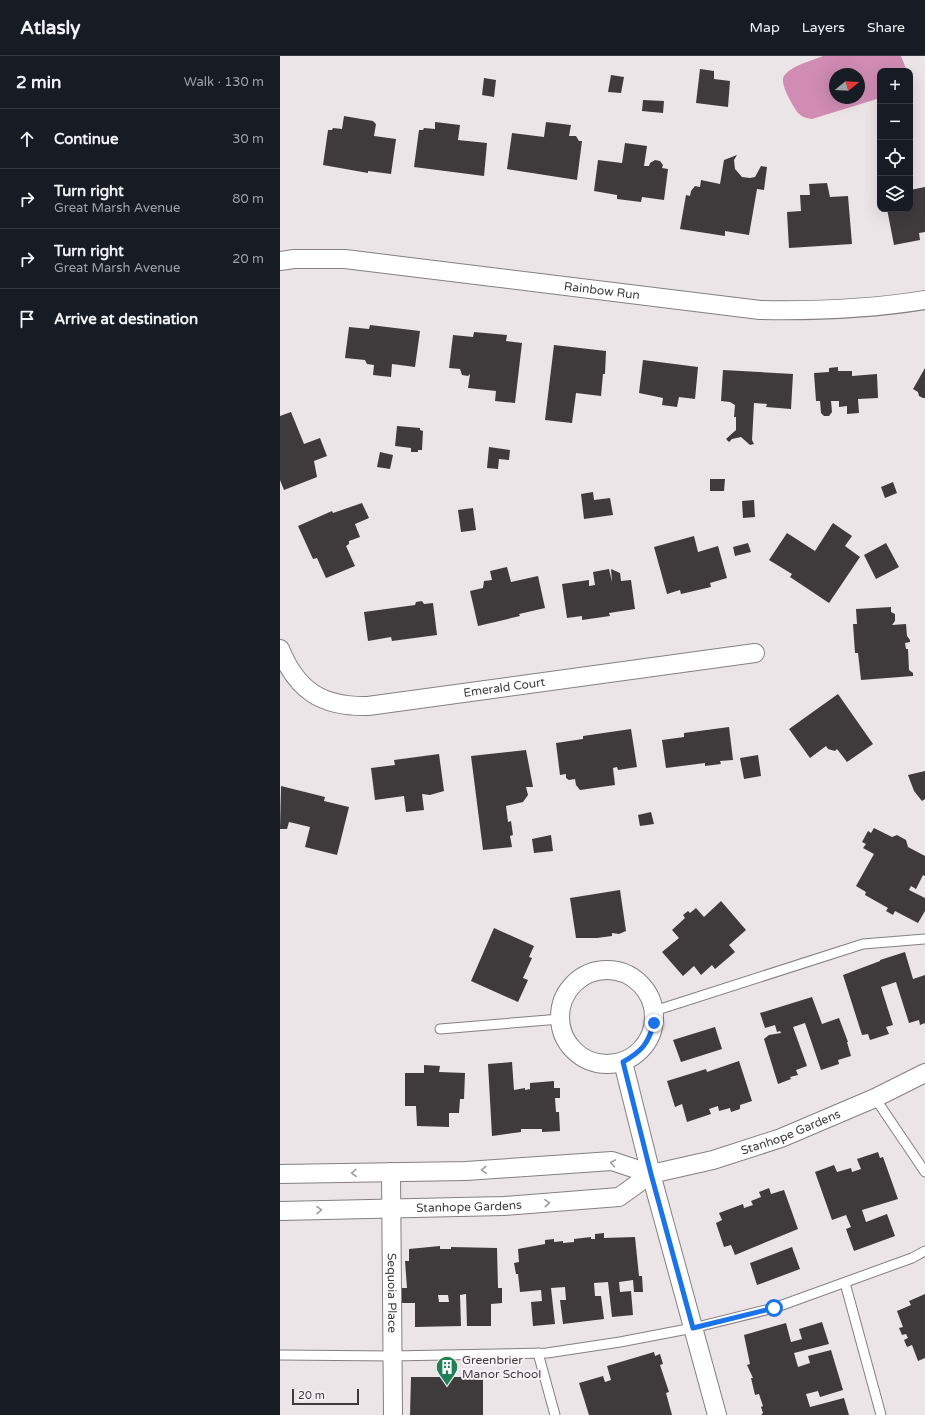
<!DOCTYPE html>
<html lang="en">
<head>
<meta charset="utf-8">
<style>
	body { margin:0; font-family:"Varela Round",sans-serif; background:#242831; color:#f1f3f6 }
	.controls { position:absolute; right:12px; top:12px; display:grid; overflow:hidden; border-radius:8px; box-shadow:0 4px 16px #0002 }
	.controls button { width:36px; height:36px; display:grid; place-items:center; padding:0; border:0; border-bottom:1px solid #363941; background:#171b24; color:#f1f3f6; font:20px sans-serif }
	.compass { position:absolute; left:549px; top:12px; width:36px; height:36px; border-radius:50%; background:#171b24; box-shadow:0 4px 16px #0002; rotate:72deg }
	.scale { position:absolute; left:12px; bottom:10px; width:67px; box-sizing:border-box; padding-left:4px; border:2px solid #3e3b3d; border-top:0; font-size:11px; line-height:14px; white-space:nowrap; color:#3e3b3d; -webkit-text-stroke:3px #f9f2f6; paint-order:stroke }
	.stop { position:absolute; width:12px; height:12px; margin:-9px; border:3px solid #1a73e8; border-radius:50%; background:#fff }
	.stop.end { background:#1a73e8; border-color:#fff; box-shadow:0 1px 4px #0008 }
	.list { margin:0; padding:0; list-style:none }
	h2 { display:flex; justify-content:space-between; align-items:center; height:52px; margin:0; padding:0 16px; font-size:17px }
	h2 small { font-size:13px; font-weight:400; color:#9ea1a6 }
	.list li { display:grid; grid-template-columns:26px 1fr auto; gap:12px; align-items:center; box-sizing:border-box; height:60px; padding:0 16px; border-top:1px solid #363941 }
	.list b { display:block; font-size:15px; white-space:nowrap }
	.list p { margin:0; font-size:13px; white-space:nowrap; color:#9ea1a6 }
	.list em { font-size:13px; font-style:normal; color:#9ea1a6 }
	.icon { flex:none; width:22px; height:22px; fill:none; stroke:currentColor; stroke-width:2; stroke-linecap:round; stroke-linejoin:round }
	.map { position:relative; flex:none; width:645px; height:1359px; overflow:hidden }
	header { display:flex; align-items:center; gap:24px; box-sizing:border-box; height:56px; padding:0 20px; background:#171b24; border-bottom:1px solid #363941 }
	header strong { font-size:19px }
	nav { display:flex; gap:22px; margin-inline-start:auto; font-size:14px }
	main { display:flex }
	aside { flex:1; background:#171b24 }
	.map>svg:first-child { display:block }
	.water { fill:#d08cb3; fill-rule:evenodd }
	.building { fill:#3f3a3c; fill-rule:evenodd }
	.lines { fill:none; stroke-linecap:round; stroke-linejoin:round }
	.service-casing { stroke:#857f82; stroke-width:11 }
	.minor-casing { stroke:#857f82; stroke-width:20 }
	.service { stroke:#fff; stroke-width:9 }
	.minor { stroke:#fff; stroke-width:18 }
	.oneway { stroke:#9e9d9e }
	.route { stroke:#1a73e8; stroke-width:5 }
	.labels { text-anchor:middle; stroke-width:4; stroke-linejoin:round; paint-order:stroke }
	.street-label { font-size:12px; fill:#3e3b3d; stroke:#f9f2f6 }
	.poi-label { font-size:12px; fill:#3e3b3d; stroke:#f9f2f6; text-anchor:start }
</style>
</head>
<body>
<header>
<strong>Atlasly</strong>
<nav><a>Map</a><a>Layers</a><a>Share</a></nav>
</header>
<main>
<aside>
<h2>2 min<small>Walk · 130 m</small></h2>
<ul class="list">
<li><svg class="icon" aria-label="ahead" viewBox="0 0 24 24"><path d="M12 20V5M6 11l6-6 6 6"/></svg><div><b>Continue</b></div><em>30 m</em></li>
<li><svg class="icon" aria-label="right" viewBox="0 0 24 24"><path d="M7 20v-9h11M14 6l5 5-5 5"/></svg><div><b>Turn right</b><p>Great Marsh Avenue</p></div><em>80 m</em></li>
<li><svg class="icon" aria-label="right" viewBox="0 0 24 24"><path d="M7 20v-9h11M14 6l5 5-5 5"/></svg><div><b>Turn right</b><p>Great Marsh Avenue</p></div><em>20 m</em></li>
<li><svg class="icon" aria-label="arrive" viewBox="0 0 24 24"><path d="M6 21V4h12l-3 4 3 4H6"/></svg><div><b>Arrive at destination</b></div></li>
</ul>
</aside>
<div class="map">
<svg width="645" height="1359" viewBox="0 0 645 1359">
	<rect width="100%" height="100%" fill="#ece5e8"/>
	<path class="water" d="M 543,0 L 621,0 L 627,15 L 600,15 L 600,42 L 532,63 C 526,62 522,61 518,57 C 513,50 499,27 504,20 C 512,9 531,5 543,0 ZM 555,18 L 579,18 L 579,42 L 555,42 Z"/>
	<g class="building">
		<path d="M 420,13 L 434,15 L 434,23 L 450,25 L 448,51 L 416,47 Z"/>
		<path d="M 331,19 L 344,21 L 341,37 L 328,36 Z"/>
		<path d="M 204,22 L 216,24 L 214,41 L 202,39 Z"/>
		<path d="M 363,44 L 384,45 L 383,57 L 362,55 Z"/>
		<path d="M 64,60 L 93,65 L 96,68 L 94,80 L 116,83 L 111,118 L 88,115 L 88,117 L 43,109 L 48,74 L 52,74 L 53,72 L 62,73 Z"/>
		<path d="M 155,66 L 180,69 L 178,84 L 207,87 L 204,120 L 134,111 L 139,74 L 143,74 L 144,72 L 155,73 Z"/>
		<path d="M 266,66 L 291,69 L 289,80 L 296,80 L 299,85 L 302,85 L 297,124 L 227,113 L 232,77 L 264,81 Z"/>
		<path d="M 345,87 L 367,90 L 364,110 L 369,110 L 370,107 L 375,104 L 380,105 L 383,109 L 382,112 L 388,113 L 384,144 L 362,141 L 361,146 L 337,143 L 337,139 L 314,135 L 318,104 L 342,107 Z"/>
		<path d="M 457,99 L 454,104 L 455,113 L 462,121 L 470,122 L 475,121 L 481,110 L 487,111 L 484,134 L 477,133 L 469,179 L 445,175 L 445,180 L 400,173 L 406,139 L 410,140 L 411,135 L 415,130 L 420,131 L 421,124 L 440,128 L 444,104 Z"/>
		<path d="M 547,127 L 550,141 L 568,140 L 572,188 L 509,192 L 507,156 L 521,155 L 520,139 L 530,139 L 529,128 Z"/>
		<path d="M 645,131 L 645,176 L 639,177 L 640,184 L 614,189 L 607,153 L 630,153 L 630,134 Z"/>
		<path d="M 90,269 L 140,275 L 135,311 L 112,308 L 111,321 L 93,319 L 94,309 L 87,308 L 85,304 L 65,302 L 69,271 L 89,273 Z"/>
		<path d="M 194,276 L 227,279 L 226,285 L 242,287 L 235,347 L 215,345 L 216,335 L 188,332 L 190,318 L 188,320 L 182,319 L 180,313 L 169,312 L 173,279 L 193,281 Z"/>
		<path d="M 274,289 L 326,295 L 325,318 L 323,318 L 321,340 L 296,337 L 292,367 L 265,364 Z"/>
		<path d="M 363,304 L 418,311 L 415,343 L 399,341 L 397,351 L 382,349 L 383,342 L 359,337 Z"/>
		<path d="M 558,311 L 558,315 L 572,315 L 572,320 L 597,318 L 598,342 L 578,343 L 579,357 L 567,358 L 567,350 L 559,351 L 559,345 L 551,345 L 552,356 L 549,360 L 544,360 L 541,357 L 540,345 L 536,345 L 534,317 L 549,316 L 549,312 Z"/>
		<path d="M 645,312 L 645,342 L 643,342 L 639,340 L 638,336 L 633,333 Z"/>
		<path d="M 443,314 L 513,318 L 511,353 L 486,351 L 487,348 L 474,347 L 472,384 L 474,388 L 470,389 L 461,381 L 452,383 L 449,386 L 446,383 L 456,374 L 456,361 L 454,361 L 455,349 L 450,346 L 441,345 Z"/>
		<path d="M 11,356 L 24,388 L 40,382 L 47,400 L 34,405 L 37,421 L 4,434 L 0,424 L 0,360 Z"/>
		<path d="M 117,370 L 140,372 L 140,374 L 143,375 L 142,394 L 138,394 L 138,396 L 131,396 L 131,392 L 115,390 Z"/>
		<path d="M 209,391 L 230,394 L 229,404 L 219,403 L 218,413 L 207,412 Z"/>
		<path d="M 100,396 L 113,399 L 110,413 L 97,411 Z"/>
		<path d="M 430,423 L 445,423 L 444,435 L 430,435 Z"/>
		<path d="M 613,426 L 617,437 L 605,442 L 601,431 Z"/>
		<path d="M 313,436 L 314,444 L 330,442 L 333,459 L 304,463 L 301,438 Z"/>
		<path d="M 474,444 L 475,461 L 463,462 L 462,445 Z"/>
		<path d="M 82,447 L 89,462 L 75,468 L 80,481 L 69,485 L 69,488 L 66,490 L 75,510 L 46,522 L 37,502 L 33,503 L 18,470 L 52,455 L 53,457 Z"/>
		<path d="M 193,452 L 196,474 L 181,476 L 178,454 Z"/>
		<path d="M 553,467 L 572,480 L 565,490 L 580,501 L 549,547 L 510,521 L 512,518 L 489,504 L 507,477 L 535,495 Z"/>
		<path d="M 414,480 L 418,496 L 438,490 L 447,522 L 430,527 L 431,531 L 401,538 L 400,534 L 387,538 L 374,491 Z"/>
		<path d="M 468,487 L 471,496 L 455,500 L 453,491 Z"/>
		<path d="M 606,487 L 619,511 L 596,523 L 584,499 Z"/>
		<path d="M 227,511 L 231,526 L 258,520 L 265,552 L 239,558 L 240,560 L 198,570 L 190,535 L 203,532 L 204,525 L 212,524 L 210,515 Z"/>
		<path d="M 329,513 L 332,526 L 331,513 L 340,517 L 341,525 L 351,524 L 355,553 L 329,557 L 330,560 L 302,564 L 302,560 L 287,562 L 282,528 L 309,524 L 309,530 L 315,529 L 313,516 Z"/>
		<path d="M 142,545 L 144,548 L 153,547 L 157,579 L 112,585 L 111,581 L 88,585 L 84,556 L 135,549 L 136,546 Z"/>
		<path d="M 611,551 L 611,556 L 615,558 L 615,565 L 612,569 L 626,568 L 627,580 L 630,584 L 630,586 L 625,587 L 626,593 L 628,593 L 629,614 L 633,617 L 633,620 L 581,624 L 578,597 L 575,597 L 573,568 L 577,568 L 576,553 Z"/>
		<path d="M 558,638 L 593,688 L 567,706 L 557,693 L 555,695 L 548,693 L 546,690 L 530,702 L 509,673 Z"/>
		<path d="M 449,671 L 453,704 L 440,705 L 441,708 L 425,710 L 425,707 L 386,712 L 382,684 L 404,681 L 404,677 Z"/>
		<path d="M 351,673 L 357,711 L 338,714 L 337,711 L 333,712 L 335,729 L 300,734 L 296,729 L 295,723 L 289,724 L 286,722 L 286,718 L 280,719 L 276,687 L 303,683 L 303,680 Z"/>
		<path d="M 246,694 L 253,731 L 246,731 L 248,739 L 243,746 L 226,750 L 228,766 L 231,765 L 233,779 L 230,780 L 232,791 L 203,794 L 191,700 Z"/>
		<path d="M 159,698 L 164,735 L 150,739 L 142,738 L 144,754 L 126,756 L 124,740 L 95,744 L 91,712 L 115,709 L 114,704 Z"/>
		<path d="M 478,699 L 481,720 L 464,723 L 460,702 Z"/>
		<path d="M 645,715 L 645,743 L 642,745 L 634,735 L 628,719 Z"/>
		<path d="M 1,730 L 45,741 L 44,745 L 69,751 L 57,799 L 25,791 L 30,771 L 9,766 L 7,773 L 0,773 Z"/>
		<path d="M 371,756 L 374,768 L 360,770 L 358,759 Z"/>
		<path d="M 594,772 L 612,781 L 617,779 L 626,784 L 628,791 L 645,800 L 645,820 L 643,819 L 636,833 L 631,830 L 629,834 L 645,842 L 645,855 L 638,867 L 615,855 L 613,859 L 606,855 L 608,852 L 585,839 L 586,836 L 576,830 L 594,798 L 583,792 L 586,788 L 582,786 L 588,775 L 591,777 Z"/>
		<path d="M 271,779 L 273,795 L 254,797 L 252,783 Z"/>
		<path d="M 340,834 L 346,875 L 339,878 L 332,877 L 332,880 L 317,882 L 296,882 L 290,842 Z"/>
		<path d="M 441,845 L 466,874 L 449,889 L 455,896 L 435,913 L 432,909 L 421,919 L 414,910 L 403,920 L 382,896 L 399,882 L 392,874 L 405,862 L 403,859 L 408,855 L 410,857 L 416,852 L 424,861 Z"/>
		<path d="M 214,872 L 254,890 L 249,901 L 252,902 L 243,922 L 248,924 L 238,946 L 191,925 Z"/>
		<path d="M 625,896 L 633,923 L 645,919 L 645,967 L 640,969 L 639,964 L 629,967 L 616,926 L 601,931 L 613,969 L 606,971 L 609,978 L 590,984 L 588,978 L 582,979 L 563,919 L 600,905 L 600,904 Z"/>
		<path d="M 532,941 L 542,968 L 559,962 L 568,986 L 567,986 L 571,1000 L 558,1004 L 559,1008 L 541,1014 L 525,967 L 513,971 L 527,1010 L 516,1014 L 518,1019 L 510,1021 L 511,1023 L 498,1028 L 484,983 L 489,979 L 501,977 L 500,975 L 497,976 L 495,969 L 485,972 L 480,957 Z"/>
		<path d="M 435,971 L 442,993 L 401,1006 L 393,984 Z"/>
		<path d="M 459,1005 L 472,1045 L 460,1049 L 460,1053 L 451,1056 L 450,1052 L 439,1055 L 438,1050 L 429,1053 L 431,1058 L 407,1066 L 402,1048 L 395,1051 L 387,1025 L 426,1013 L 427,1016 Z"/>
		<path d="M 232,1006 L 234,1034 L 245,1032 L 245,1034 L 250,1033 L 250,1027 L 274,1025 L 274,1032 L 280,1032 L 280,1042 L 275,1042 L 276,1056 L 279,1056 L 280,1075 L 262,1076 L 262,1073 L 241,1073 L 241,1076 L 212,1080 L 208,1008 Z"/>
		<path d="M 144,1009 L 160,1010 L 159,1016 L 185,1017 L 184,1043 L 180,1043 L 179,1057 L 169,1057 L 169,1071 L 137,1070 L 136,1050 L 125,1050 L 125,1017 L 144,1017 Z"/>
		<path d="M 598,1096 L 600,1102 L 603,1101 L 618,1143 L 582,1154 L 586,1166 L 607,1158 L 615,1180 L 574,1195 L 566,1173 L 571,1171 L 566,1159 L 552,1164 L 535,1116 L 554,1109 L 557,1116 L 571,1112 L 572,1116 L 581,1113 L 577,1103 Z"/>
		<path d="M 489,1132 L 491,1138 L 504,1134 L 518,1173 L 455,1199 L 451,1189 L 444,1191 L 436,1167 L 442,1164 L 439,1157 L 463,1148 L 464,1152 L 473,1149 L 471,1145 L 481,1141 L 479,1136 Z"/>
		<path d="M 324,1177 L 324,1182 L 355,1181 L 359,1220 L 362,1220 L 363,1236 L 354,1236 L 353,1224 L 339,1226 L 340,1236 L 351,1235 L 353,1259 L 332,1261 L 328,1226 L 314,1227 L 315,1240 L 321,1240 L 324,1263 L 283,1268 L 280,1244 L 286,1244 L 285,1231 L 271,1232 L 275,1268 L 253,1270 L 251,1246 L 262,1245 L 261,1234 L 240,1236 L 238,1218 L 236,1218 L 234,1207 L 239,1206 L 238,1193 L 265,1188 L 265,1184 L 274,1183 L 274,1186 L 283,1185 L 283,1187 L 294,1186 L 294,1183 L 311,1181 L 311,1183 L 315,1183 L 315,1178 Z"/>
		<path d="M 160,1190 L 160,1193 L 171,1193 L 171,1191 L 217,1192 L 218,1232 L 222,1232 L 222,1247 L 211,1248 L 211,1270 L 187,1270 L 186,1238 L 180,1239 L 181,1270 L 135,1271 L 135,1247 L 121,1247 L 121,1232 L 127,1232 L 125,1205 L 129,1205 L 129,1193 ZM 158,1239 L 168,1239 L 169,1246 L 159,1246 Z"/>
		<path d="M 512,1191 L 520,1213 L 477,1229 L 470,1207 Z"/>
		<path d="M 645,1238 L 645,1302 L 638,1305 L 632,1289 L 627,1291 L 624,1284 L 628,1282 L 626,1278 L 622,1279 L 619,1272 L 623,1271 L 617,1255 L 631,1249 L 629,1245 Z"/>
		<path d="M 542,1266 L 549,1288 L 514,1297 L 518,1311 L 530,1307 L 528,1300 L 551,1294 L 563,1334 L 540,1341 L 538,1335 L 526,1338 L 530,1351 L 564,1342 L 569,1359 L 481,1359 L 483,1357 L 481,1351 L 483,1350 L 479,1338 L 475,1339 L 471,1322 L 473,1322 L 467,1309 L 470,1308 L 464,1279 L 506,1267 L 511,1286 L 522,1283 L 519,1273 Z"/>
		<path d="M 374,1296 L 375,1300 L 380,1298 L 383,1308 L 380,1309 L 389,1336 L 386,1337 L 392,1359 L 309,1359 L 299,1327 L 323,1320 L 325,1326 L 331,1324 L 327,1310 Z"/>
		<path d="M 131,1321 L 203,1321 L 203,1359 L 130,1359 Z"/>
	</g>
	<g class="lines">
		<g class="service-casing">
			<g id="service">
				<path d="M 374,955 L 583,888 L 645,883"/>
				<path d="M 160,973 L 280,963"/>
				<path d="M 595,1042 L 645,1116"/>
				<path d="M 565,1227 L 601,1359"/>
				<path d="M 258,1297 L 275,1359"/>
				<path d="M 0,1299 L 112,1300 L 267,1297 L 340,1286 L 413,1272 L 494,1252 L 632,1202 L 645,1195"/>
			</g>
		</g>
		<g class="minor-casing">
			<g id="minor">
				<path id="s1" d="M 0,205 L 14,203 L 65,203 L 480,254 C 536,255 590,253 645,244"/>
				<path id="s2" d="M 0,593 C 17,635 42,651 88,650 L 475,597"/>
				<circle cx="327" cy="961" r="47"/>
				<path d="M 343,1006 L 371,1118 L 437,1359"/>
				<path id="s3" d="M 111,1116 L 113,1359"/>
				<path d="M 0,1118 L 186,1115 L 332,1105 L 371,1118"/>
				<path id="s4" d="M 0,1155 L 224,1150 L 339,1141 L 371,1118 L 433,1104 L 501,1082 L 595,1042 L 645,1017"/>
			</g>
		</g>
		<use href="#service" class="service"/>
		<use href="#minor" class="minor"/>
	</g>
	<defs><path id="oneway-chevron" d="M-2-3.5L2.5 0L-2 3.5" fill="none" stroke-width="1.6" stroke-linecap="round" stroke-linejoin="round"/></defs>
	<g class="oneway">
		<use href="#oneway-chevron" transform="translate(333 1107) rotate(-170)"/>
		<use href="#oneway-chevron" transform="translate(204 1114) rotate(176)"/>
		<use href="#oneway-chevron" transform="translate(74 1117) rotate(179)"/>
		<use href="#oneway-chevron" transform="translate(267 1147) rotate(-4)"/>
		<use href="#oneway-chevron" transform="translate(39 1154) rotate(-1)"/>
	</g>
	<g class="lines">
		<path class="route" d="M 374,967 C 368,988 362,995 343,1006 L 371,1118 L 413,1272 L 494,1252"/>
	</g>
	<defs>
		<g id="building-pin" transform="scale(1.15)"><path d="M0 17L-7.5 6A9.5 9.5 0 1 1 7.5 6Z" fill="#218057" stroke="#f9f2f6"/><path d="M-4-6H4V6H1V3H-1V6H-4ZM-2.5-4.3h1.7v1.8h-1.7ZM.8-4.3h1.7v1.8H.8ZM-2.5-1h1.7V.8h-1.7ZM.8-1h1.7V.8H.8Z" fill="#fff"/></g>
	</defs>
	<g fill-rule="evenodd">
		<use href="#building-pin" x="167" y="1311"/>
	</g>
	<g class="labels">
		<g class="street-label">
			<text dy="4" stroke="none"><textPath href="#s1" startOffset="324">Rainbow Run</textPath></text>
			<text dy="4" stroke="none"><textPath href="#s2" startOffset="251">Emerald Court</textPath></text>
			<text dy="4" stroke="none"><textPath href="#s4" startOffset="525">Stanhope Gardens</textPath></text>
			<text dy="4" stroke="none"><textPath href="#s4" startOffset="189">Stanhope Gardens</textPath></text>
			<text dy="4" stroke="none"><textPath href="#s3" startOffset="121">Sequoia Place</textPath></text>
		</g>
		<g class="poi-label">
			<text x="182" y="1308">Greenbrier<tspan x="182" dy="14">Manor School</tspan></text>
		</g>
	</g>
</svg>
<div class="controls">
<button>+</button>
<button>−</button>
<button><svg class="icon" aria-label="locate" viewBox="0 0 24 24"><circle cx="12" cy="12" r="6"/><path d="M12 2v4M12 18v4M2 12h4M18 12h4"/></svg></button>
<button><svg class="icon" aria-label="layers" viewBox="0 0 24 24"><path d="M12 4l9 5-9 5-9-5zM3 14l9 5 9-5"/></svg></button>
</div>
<svg class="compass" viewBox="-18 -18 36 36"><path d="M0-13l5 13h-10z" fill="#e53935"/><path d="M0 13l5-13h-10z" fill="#9ea1a6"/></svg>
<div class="scale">20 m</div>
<div class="stop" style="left:494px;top:1252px"></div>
<div class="stop end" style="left:374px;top:967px"></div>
</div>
</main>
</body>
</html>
